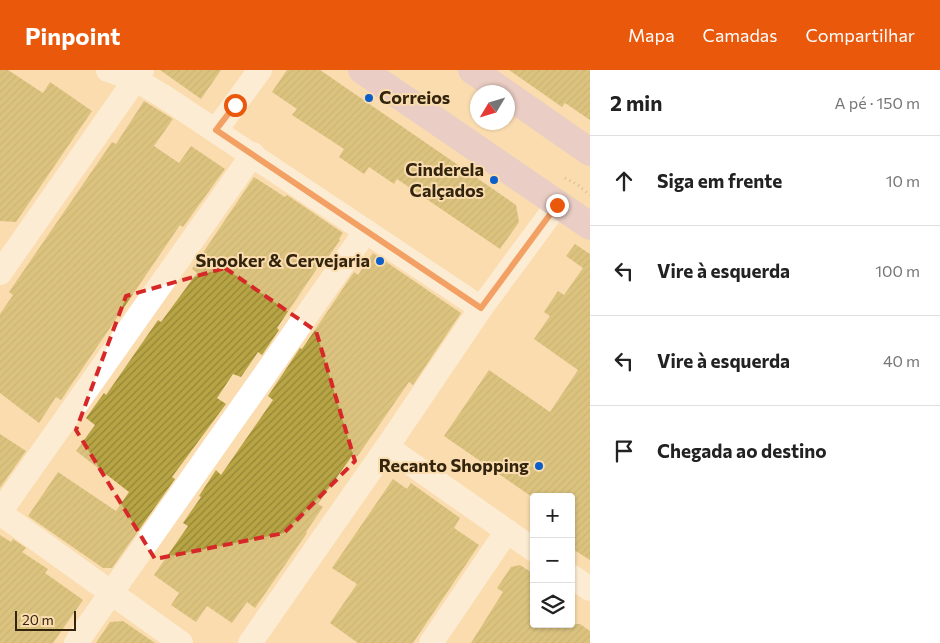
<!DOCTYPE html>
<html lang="pt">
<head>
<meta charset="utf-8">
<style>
	body { margin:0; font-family:Commissioner,sans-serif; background:#f2f2f2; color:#222 }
	.controls { position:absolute; right:15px; bottom:15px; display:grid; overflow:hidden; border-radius:5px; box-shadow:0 1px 4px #0004 }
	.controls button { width:45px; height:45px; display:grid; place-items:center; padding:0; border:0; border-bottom:1px solid #e0e0e0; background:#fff; color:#222; font:25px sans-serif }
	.compass { position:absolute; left:470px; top:15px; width:45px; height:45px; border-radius:50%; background:#fff; box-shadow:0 1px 4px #0004; rotate:232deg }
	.scale { position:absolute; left:15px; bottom:12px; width:61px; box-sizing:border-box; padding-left:5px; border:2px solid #32240d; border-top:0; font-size:14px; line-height:18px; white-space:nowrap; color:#32240d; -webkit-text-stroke:4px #fadcaf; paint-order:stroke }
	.stop { position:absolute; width:15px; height:15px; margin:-11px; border:4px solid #ea580c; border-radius:50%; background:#fff }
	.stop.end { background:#ea580c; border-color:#fff; box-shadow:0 1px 5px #0008 }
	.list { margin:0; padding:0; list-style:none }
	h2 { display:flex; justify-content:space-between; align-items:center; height:65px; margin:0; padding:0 20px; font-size:21px }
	h2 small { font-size:16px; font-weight:400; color:#767676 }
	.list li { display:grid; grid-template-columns:32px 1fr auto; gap:15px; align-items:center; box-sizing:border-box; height:90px; padding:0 20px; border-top:1px solid #e0e0e0 }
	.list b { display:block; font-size:19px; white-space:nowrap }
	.list em { font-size:16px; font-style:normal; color:#767676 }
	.icon { flex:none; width:28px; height:28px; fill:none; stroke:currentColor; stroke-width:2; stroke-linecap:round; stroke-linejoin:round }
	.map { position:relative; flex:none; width:590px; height:573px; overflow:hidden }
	header { display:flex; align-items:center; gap:30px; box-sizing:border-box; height:70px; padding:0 25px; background:#ea580c; color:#fff }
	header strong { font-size:24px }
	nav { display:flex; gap:28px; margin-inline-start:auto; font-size:18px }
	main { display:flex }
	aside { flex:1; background:#fff }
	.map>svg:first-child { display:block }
	.building { fill:url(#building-hatch) }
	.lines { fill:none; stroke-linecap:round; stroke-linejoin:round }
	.path { stroke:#ad9571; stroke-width:3; stroke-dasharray:1 4; stroke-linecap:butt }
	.minor { stroke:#fff; stroke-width:24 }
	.major { stroke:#d7bce0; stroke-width:28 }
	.route { stroke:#ea580c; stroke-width:6 }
	.marked { fill:none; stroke:#d62828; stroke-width:4; stroke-dasharray:10 6; stroke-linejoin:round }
	.poi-dot { fill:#0c5fc9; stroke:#fadcaf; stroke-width:2 }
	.labels { text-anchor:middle; stroke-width:4; stroke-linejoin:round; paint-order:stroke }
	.poi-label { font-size:18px; font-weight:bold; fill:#32240d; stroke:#fadcaf; text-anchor:end }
</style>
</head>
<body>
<header>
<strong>Pinpoint</strong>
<nav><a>Mapa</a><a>Camadas</a><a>Compartilhar</a></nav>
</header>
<main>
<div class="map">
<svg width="590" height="573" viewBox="0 0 590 573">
	<defs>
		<pattern id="building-hatch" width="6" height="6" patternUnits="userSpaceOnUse" patternTransform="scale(1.25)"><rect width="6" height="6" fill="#b7a444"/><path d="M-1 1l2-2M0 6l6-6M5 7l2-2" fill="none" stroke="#958537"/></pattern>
	</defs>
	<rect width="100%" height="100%" fill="#fadcaf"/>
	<g class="building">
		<path d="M 0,0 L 8,0 L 43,23 L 50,12 L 92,41 L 16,152 L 0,151 Z"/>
		<path d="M 160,0 L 221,0 L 201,29 Z"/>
		<path d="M 287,0 L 320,0 L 516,135 L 519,152 L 500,179 L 397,109 L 394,114 L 369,97 L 364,104 L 339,87 L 344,79 L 292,45 L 297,39 L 272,22 Z"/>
		<path d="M 509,0 L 590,0 L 590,50 L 565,33 L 562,37 Z"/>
		<path d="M 144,31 L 173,49 L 154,76 L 179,93 L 191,76 L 225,99 L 183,157 L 180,155 L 61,330 L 56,327 L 39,353 L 0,323 L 0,244 L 13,225 L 9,222 L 112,72 L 116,74 Z"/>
		<path d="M 254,107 L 285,127 L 287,125 L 343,163 L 339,169 L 340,170 L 323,195 L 320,194 L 277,258 L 279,260 L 262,285 L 258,282 L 241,307 L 233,304 L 217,328 L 226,334 L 172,407 L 175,409 L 112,498 L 103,498 L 28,446 L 58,402 L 116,441 L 129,422 L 76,381 L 95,355 L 86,348 L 104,323 L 106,325 L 158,250 L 161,252 L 197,203 L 192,199 Z"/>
		<path d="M 575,174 L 590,184 L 590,490 L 571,478 L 571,427 L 532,427 L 444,366 L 489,300 L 550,342 L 578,300 L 534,269 L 550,246 L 544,242 L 558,221 L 564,225 L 583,198 L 566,186 Z"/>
		<path d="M 373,183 L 461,243 L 413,315 L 409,312 L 357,387 L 354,383 L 318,434 L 323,437 L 306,462 L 307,463 L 255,538 L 247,532 L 232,553 L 207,536 L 196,552 L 171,535 L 179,523 L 154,505 L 188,456 L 183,453 L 201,427 L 199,426 L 216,400 L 221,405 L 273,330 L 268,326 L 300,278 L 302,279 L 354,202 L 358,205 Z"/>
		<path d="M 0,364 L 26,381 L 0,418 Z"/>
		<path d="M 393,409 L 407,419 L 411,413 L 460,448 L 454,458 L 479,475 L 413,573 L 358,573 L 330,553 L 357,514 L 332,498 Z"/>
		<path d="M 0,465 L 11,472 L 13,469 L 26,478 L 22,482 L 48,499 L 45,503 L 83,530 L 53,573 L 0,573 Z"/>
		<path d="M 520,495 L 534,504 L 534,554 L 580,554 L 590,561 L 590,573 L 471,573 L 503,522 L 497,518 L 511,497 Z"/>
		<path d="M 123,551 L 155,573 L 96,573 L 110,552 Z"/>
	</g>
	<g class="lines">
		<path class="path" d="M 565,108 L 578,115 L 590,125"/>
		<g class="minor">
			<path d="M 108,0 L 136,10 L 163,26 L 481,238"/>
			<path d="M 216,60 L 260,0"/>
			<path d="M 0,203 L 142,0"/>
			<path d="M 387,377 L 534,480"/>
			<path d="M 0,442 L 253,84"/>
			<path d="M 0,443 L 181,573"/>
			<path d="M 571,506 L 590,519"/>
			<path d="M 76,573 L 366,161"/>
			<path d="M 250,573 L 387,377 L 481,238 L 557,135"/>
			<path d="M 431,573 L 507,461"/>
		</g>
		<g class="major">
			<path d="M 362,0 L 590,156"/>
			<path d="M 472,0 L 504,22"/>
			<path d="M 508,25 L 590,82"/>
		</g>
	</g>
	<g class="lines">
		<path class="route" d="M 235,35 L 216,60 L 481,238 L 557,135"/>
	</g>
	<path d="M0 0H590V573H0ZM 225,198 L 316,261 L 355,391 L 284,463 L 155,489 L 76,360 L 126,226 Z" fill="#fadcaf" fill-opacity=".55" fill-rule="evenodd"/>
	<path class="marked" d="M 225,198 L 316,261 L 355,391 L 284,463 L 155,489 L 76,360 L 126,226 Z"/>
	<g class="poi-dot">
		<circle cx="369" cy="28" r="5"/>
		<circle cx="494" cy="110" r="5"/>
		<circle cx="380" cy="191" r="5"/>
		<circle cx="539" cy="396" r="5"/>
	</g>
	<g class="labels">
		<g class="poi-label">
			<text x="379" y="34" text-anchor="start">Correios</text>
			<text x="484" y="106">Cinderela<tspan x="484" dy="21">Calçados</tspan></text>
			<text x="370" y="197">Snooker &amp; Cervejaria</text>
			<text x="529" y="402">Recanto Shopping</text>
		</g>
	</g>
</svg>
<div class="controls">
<button>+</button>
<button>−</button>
<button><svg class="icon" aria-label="layers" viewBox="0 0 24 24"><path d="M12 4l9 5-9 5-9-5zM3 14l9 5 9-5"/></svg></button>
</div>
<svg class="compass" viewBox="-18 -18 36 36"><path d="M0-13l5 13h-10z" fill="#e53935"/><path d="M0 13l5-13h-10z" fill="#767676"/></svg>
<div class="scale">20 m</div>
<div class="stop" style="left:235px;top:35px"></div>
<div class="stop end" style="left:557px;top:135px"></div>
</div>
<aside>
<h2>2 min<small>A pé · 150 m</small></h2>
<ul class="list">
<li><svg class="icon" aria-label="ahead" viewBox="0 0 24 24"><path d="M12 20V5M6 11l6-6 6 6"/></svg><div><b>Siga em frente</b></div><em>10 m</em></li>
<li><svg class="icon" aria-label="left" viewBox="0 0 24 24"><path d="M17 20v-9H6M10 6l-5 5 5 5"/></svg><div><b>Vire à esquerda</b></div><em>100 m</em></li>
<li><svg class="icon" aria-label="left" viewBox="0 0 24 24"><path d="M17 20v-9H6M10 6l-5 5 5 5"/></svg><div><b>Vire à esquerda</b></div><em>40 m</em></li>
<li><svg class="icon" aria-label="arrive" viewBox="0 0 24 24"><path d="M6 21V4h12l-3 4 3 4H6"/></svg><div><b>Chegada ao destino</b></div></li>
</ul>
</aside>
</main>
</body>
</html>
